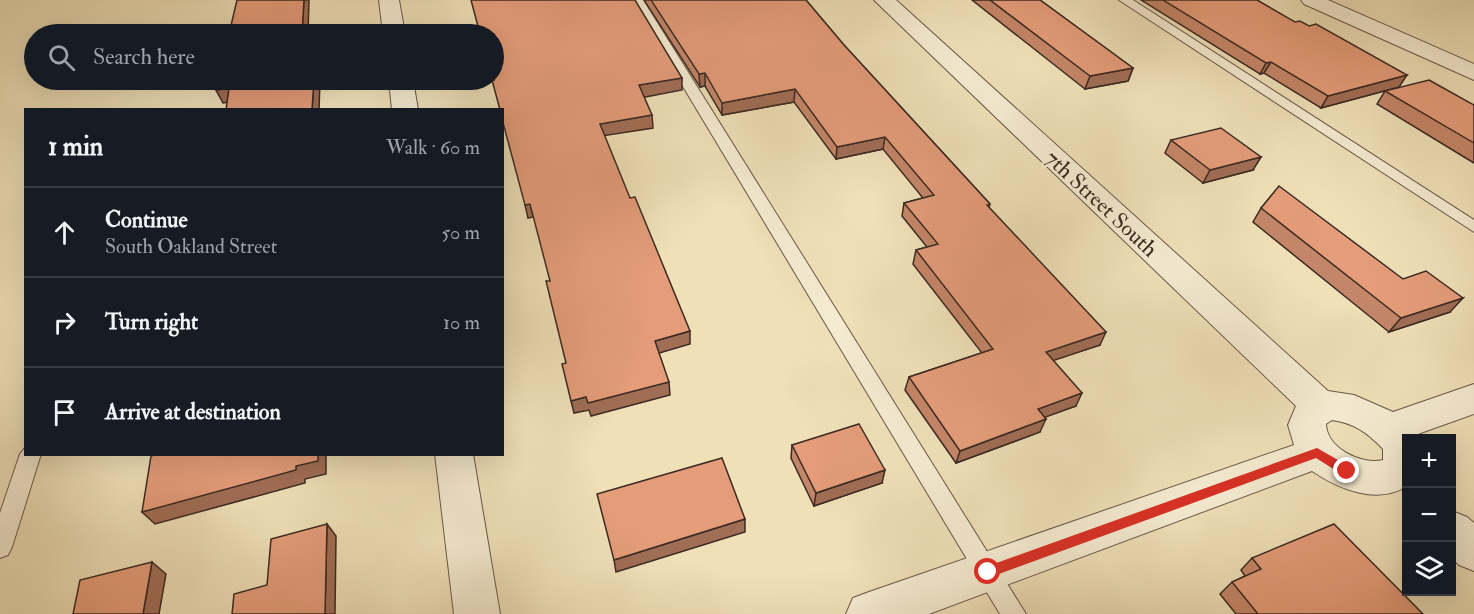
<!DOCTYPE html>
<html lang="en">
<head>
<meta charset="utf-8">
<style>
	body { margin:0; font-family:"IM FELL Double Pica",serif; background:#242831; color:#f1f3f6 }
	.controls { position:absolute; right:18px; bottom:18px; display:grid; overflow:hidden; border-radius:0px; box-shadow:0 6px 24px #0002 }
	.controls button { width:54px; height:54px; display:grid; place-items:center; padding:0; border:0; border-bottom:2px solid #363941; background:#171b24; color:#f1f3f6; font:30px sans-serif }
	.stop { position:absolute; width:18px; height:18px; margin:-14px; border:4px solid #d93025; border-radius:50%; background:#fff }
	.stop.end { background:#d93025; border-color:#fff; box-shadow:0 2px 6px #0008 }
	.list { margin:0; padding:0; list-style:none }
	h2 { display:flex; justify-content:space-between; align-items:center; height:78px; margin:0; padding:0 24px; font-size:26px }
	h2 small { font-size:20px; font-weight:400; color:#9ea1a6 }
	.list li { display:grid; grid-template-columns:39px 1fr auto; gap:18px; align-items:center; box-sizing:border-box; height:90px; padding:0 24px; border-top:2px solid #363941 }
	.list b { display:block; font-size:22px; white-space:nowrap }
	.list p { margin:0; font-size:20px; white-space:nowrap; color:#9ea1a6 }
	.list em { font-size:20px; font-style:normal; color:#9ea1a6 }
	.icon { flex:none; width:33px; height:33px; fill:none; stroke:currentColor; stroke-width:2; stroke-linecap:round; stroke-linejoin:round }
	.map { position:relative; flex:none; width:1474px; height:614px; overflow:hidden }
	.search { position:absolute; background:#171b24; box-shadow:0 6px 24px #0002; left:24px; top:24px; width:480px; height:66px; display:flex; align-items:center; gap:15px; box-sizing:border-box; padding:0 21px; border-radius:33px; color:#9ea1a6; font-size:22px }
	.panel { position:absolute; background:#171b24; box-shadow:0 6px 24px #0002; left:24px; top:108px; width:480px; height:348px; border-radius:0px }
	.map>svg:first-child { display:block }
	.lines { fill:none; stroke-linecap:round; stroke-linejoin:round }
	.service-casing { stroke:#685848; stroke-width:2 }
	.minor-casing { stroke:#685848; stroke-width:2 }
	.service { fill:#f5ebd1; fill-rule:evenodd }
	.minor { fill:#f5ebd1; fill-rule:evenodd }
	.wall { fill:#c48668; stroke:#3b2a23; stroke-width:1.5 }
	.shaded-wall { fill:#a06d55; stroke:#3b2a23; stroke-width:1.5 }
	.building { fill:#e49c79; stroke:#3b2a23; stroke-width:1.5 }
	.route { fill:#d93025 }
	.labels { text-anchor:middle; stroke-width:5; stroke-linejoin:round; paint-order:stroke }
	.street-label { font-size:22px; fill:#3b2a23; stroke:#f5ebd1 }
</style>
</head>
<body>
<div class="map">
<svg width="1474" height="614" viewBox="0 0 1474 614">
	<rect width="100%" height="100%" fill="#efe0b8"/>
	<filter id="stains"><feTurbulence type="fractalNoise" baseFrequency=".00333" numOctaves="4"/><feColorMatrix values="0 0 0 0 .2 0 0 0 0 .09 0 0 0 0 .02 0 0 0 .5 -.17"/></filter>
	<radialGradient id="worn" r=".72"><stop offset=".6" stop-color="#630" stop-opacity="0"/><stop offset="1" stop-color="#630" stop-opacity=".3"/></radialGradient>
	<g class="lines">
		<g class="service-casing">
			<g id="service">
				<path d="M 631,0 L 643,0 L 1026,614 L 1000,614 Z"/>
				<path d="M 1119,0 L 1133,0 L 1474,220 L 1474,232 Z"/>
				<path d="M 26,447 L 26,454 L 41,454 L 12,547 L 8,555 L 0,558 L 0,513 L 20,454 Z"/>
			</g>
		</g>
		<g class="minor-casing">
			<g id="minor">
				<path d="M 379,0 L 399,0 L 405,34 L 383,34 Z"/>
				<path d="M 874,0 L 896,0 L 1328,391 L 1354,395 L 1393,412 L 1474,384 L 1474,414 L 1415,435 L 1416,438 L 1406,438 L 1406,487 C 1376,504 1340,490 1312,471 L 929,614 L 846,614 L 853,598 L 869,592 L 1294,445 L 1288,425 L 1296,406 ZM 1332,420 C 1354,423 1368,433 1383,449 L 1383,460 C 1360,465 1327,448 1326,424 Z"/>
				<path d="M 1301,0 L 1328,0 L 1474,64 L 1474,80 L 1304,4 Z"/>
				<path d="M 389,80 L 413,80 L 418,110 L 392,110 Z"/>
				<path d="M 435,454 L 473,454 L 500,614 L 454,614 Z"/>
				<path d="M 1452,511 L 1467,517 L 1474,523 L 1474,571 L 1459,565 L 1452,558 Z"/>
			</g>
		</g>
		<use href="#service" class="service"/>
		<use href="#minor" class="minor"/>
	</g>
	<g class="wall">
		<path d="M 644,0 L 806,0 L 844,45 L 990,204 L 989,208 L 1100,345 L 1053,360 L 1076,406 L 1044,417 L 1040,432 L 956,463 L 905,390 L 909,377 L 982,353 L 913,264 L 916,250 L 927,247 L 902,216 L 904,203 L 923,198 L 883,149 L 836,159 L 794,102 L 722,115 L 705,86 L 700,87 Z"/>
		<path d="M 972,0 L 1040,0 L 1133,68 L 1128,81 L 1085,89 Z"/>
		<path d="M 1141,0 L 1257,0 L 1399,87 L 1321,108 L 1264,73 L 1260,74 Z"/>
		<path d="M 1385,91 L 1474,105 L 1474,163 L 1377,104 Z"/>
		<path d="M 1171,140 L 1253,170 L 1203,183 L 1165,153 Z"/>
		<path d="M 1261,208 L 1403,279 L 1450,312 L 1389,332 L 1253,222 Z"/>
		<path d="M 792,445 L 882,483 L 814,506 L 791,458 Z"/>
		<path d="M 1252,558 L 1423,614 L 1236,614 L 1220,594 L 1232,582 L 1245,576 L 1241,570 Z"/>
	</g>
	<g class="shaded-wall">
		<path d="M 304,0 L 309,0 L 308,34 L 302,34 Z"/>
		<path d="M 1271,62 L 1264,73 L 1260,74 L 1266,63 Z"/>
		<path d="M 1133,68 L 1128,81 L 1085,89 L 1090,76 Z"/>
		<path d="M 705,73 L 705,86 L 700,87 L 699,74 Z"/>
		<path d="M 1407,75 L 1399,87 L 1321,108 L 1328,96 Z"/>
		<path d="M 682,78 L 682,90 L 640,98 L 639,85 Z"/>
		<path d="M 314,80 L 320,80 L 319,110 L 312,110 Z"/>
		<path d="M 229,88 L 236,101 L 223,103 L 216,90 Z"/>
		<path d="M 795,89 L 794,102 L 722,115 L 722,103 Z"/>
		<path d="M 652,115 L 653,128 L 602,136 L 600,124 Z"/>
		<path d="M 885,137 L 883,149 L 836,159 L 837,147 Z"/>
		<path d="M 1261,157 L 1253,170 L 1203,183 L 1210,170 Z"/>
		<path d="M 530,204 L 533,217 L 528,218 L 525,205 Z"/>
		<path d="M 1463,298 L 1450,312 L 1389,332 L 1401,318 Z"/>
		<path d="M 690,331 L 690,344 L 656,354 L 655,341 Z"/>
		<path d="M 1106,332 L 1100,345 L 1040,365 L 1046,352 Z"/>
		<path d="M 669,382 L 670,395 L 591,416 L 589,410 L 574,413 L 571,401 L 586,397 Z"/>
		<path d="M 1082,393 L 1076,406 L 1032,422 L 1038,409 Z"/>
		<path d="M 1046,419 L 1040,432 L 956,463 L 960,451 Z"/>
		<path d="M 318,454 L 326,454 L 326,474 L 305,479 L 305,483 L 155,524 L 142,512 L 296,466 Z"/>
		<path d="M 885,470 L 882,483 L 814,506 L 816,493 Z"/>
		<path d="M 745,519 L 745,532 L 616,572 L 614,560 Z"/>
		<path d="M 327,524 L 336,536 L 335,614 L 325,614 Z"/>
		<path d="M 152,562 L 166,574 L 159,614 L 143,614 Z"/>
	</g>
	<g class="building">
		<path d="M 237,0 L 304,0 L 302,34 L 229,34 Z"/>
		<path d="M 471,0 L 635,0 L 682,78 L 639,85 L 652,115 L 600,124 L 630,198 L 635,197 L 690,331 L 655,341 L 669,382 L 588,403 L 586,397 L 571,401 L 562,364 L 566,363 L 546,281 L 550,281 L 530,204 L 525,205 L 502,119 L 502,110 L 500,110 L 492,80 L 494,80 L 494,34 L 480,34 Z"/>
		<path d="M 651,0 L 806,0 L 844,45 L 990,204 L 987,205 L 1106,332 L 1046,352 L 1082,393 L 1038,409 L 1046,419 L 960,451 L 909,377 L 993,349 L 916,250 L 938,244 L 904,203 L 934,195 L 885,137 L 837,147 L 795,89 L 722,103 L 705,73 L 699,74 Z"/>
		<path d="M 990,0 L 1040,0 L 1133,68 L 1090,76 Z"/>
		<path d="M 1163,0 L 1257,0 L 1295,22 L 1300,21 L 1309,26 L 1316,24 L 1407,75 L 1328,96 L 1271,62 L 1266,63 Z"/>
		<path d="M 218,80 L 314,80 L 312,110 L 226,110 L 229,88 L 216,90 Z"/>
		<path d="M 1429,80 L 1474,105 L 1474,143 L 1385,91 Z"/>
		<path d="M 1221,128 L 1261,157 L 1210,170 L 1171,140 Z"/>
		<path d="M 1279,186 L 1403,279 L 1426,271 L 1463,298 L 1401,318 L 1261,208 Z"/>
		<path d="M 859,424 L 885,470 L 816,493 L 792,445 Z"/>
		<path d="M 159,454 L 318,454 L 318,461 L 296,466 L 296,470 L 142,512 L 151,456 Z"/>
		<path d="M 722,458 L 745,519 L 614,560 L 597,494 Z"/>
		<path d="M 327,524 L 325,614 L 232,614 L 234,594 L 267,585 L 271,539 Z"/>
		<path d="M 1334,524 L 1423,614 L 1258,614 L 1232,582 L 1261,569 L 1252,558 Z"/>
		<path d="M 152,562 L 143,614 L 73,614 L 80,580 Z"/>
	</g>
	<path class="route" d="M 1317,448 L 1352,468 L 1352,475 L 1343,475 L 1316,458 L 988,578 L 982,572 L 988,566 Z"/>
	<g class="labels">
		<g class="street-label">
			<text transform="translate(1102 203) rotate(43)" y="8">7th Street South</text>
		</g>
	</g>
	<rect width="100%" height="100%" filter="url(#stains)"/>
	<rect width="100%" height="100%" fill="url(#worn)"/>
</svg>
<div class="controls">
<button>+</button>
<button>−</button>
<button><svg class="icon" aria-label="layers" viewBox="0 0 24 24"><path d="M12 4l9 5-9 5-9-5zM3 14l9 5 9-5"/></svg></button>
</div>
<div class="stop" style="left:988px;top:572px"></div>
<div class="stop end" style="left:1347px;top:471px"></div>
<div class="search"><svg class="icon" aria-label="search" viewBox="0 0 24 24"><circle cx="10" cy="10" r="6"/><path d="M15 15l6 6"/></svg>Search here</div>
<section class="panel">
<h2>1 min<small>Walk · 60 m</small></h2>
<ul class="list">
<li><svg class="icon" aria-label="ahead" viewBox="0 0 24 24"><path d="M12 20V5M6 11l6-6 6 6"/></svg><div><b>Continue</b><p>South Oakland Street</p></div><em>50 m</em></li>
<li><svg class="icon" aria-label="right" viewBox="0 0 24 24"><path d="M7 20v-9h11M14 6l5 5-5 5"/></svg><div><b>Turn right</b></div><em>10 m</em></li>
<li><svg class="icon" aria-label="arrive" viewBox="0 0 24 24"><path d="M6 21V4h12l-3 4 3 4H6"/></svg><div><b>Arrive at destination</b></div></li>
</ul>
</section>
</div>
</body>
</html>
